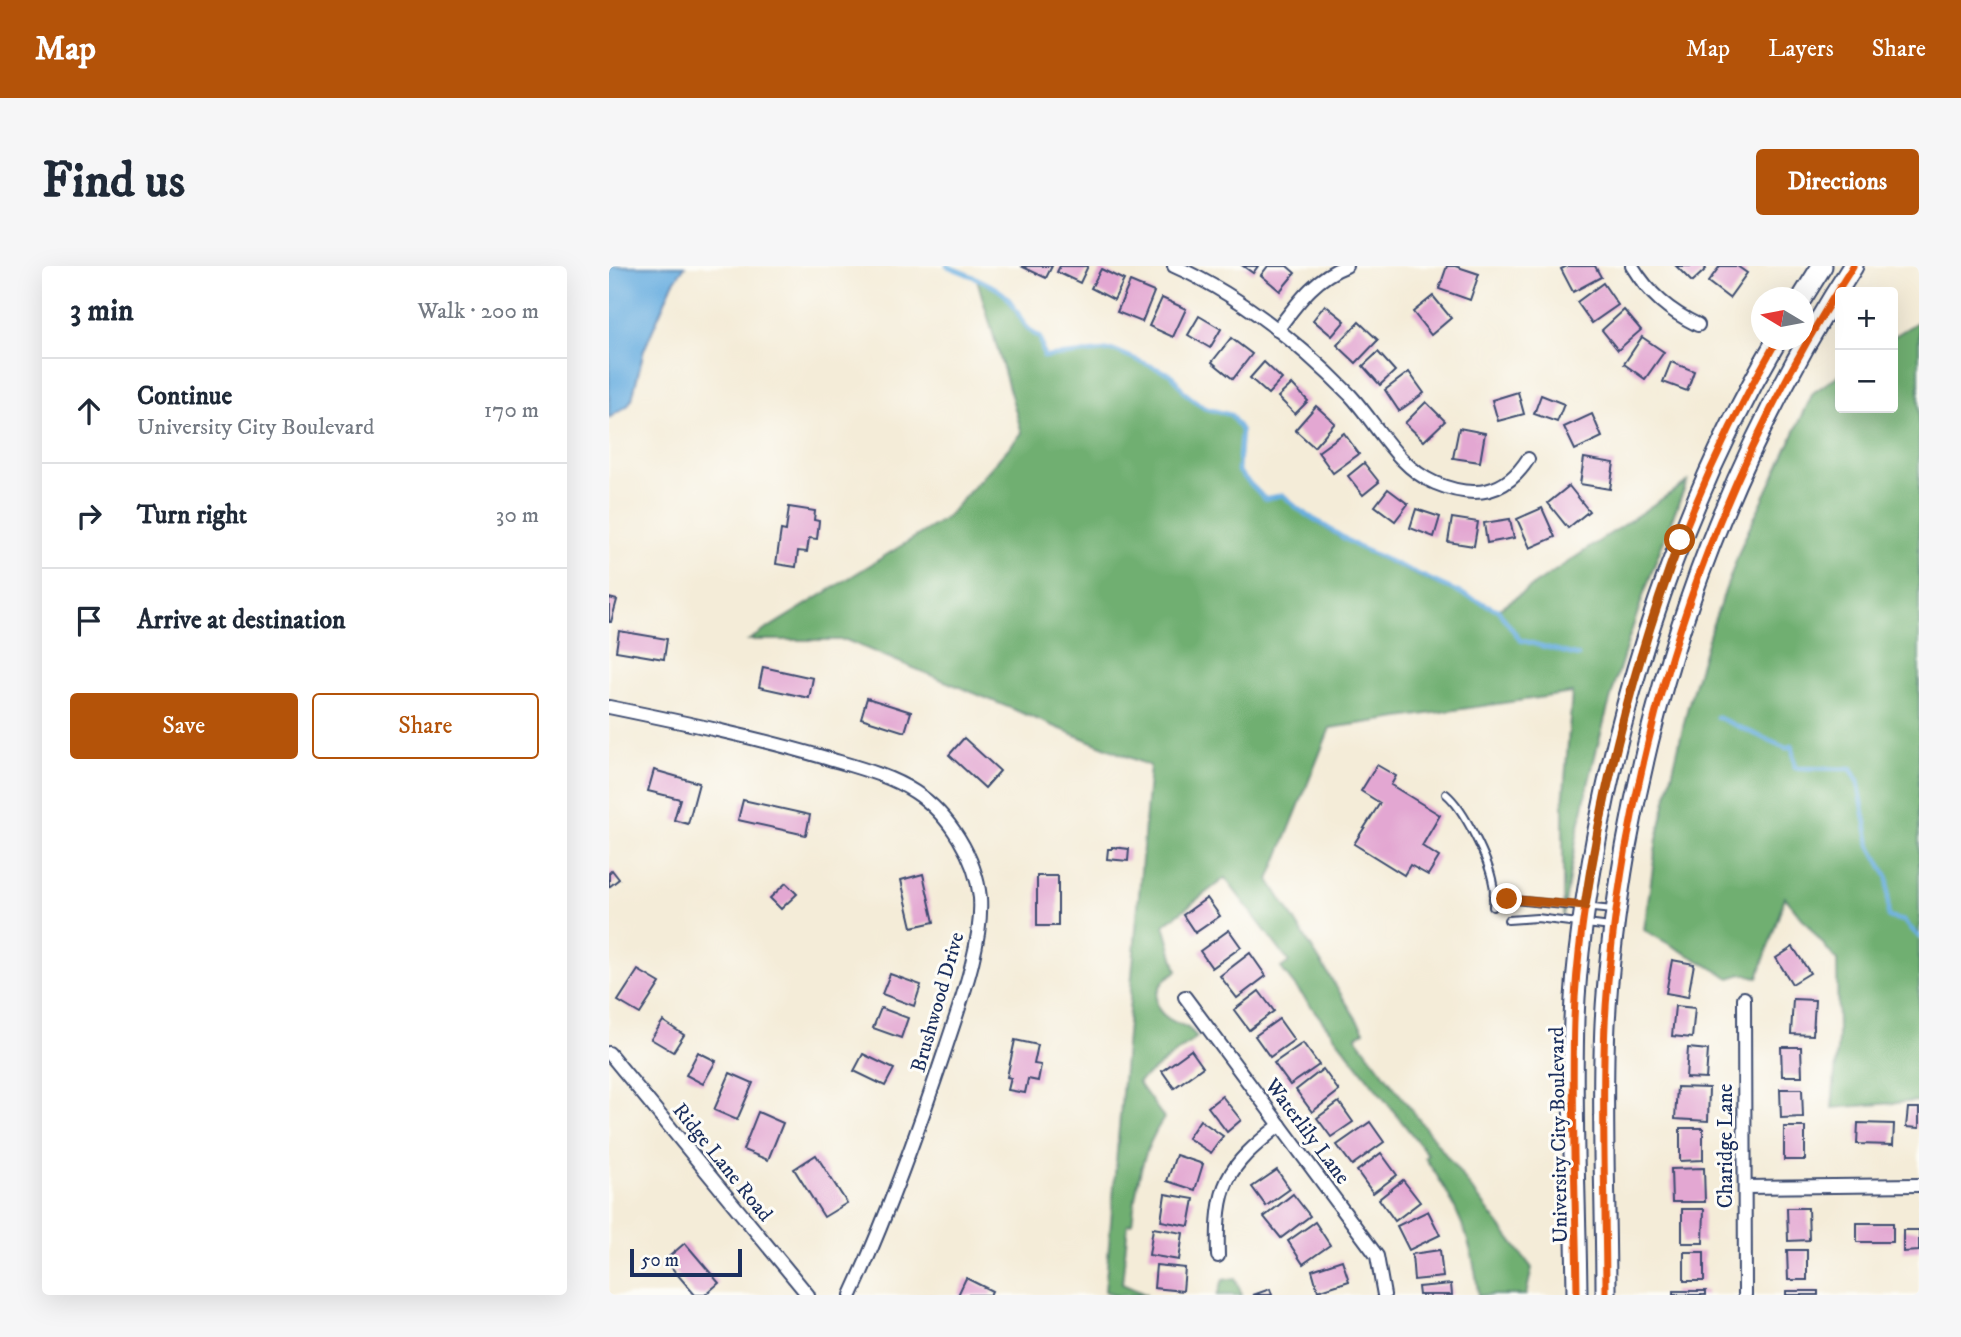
<!DOCTYPE html>
<html lang="en">
<head>
<meta charset="utf-8">
<style>
	body { margin:0; font-family:"IM FELL DW Pica",serif; background:#f6f6f7; color:#1f2937 }
	.controls { position:absolute; right:21px; top:21px; display:grid; overflow:hidden; border-radius:7px; box-shadow:0 7px 28px #0002 }
	.controls button { width:63px; height:63px; display:grid; place-items:center; padding:0; border:0; border-bottom:2px solid #e0e1e3; background:#fff; color:#1f2937; font:35px sans-serif }
	.compass { position:absolute; left:1142px; top:21px; width:63px; height:63px; border-radius:50%; background:#fff; box-shadow:0 7px 28px #0002; rotate:280deg }
	.scale { position:absolute; left:21px; bottom:18px; width:112px; box-sizing:border-box; padding-left:7px; border:4px solid #1b2f5e; border-top:0; font-size:19px; line-height:24px; white-space:nowrap; color:#1b2f5e; -webkit-text-stroke:5px #fdfcf7; paint-order:stroke }
	.stop { position:absolute; width:21px; height:21px; margin:-16px; border:5px solid #b45309; border-radius:50%; background:#fff }
	.stop.end { background:#b45309; border-color:#fff; box-shadow:0 2px 7px #0008 }
	.list { margin:0; padding:0; list-style:none }
	h2 { display:flex; justify-content:space-between; align-items:center; height:91px; margin:0; padding:0 28px; font-size:30px }
	h2 small { font-size:23px; font-weight:400; color:#747a83 }
	.list li { display:grid; grid-template-columns:46px 1fr auto; gap:21px; align-items:center; box-sizing:border-box; height:105px; padding:0 28px; border-top:2px solid #e0e1e3 }
	.list b { display:block; font-size:26px; white-space:nowrap }
	.list p { margin:0; font-size:23px; white-space:nowrap; color:#747a83 }
	.list em { font-size:23px; font-style:normal; color:#747a83 }
	.actions { display:flex; gap:14px; padding:21px 28px }
	.actions a { flex:1; padding:16px 0; border:2px solid #b45309; border-radius:7px; text-align:center; font-size:24px; color:#b45309 }
	.actions .main { background:#b45309; color:#fff }
	.icon { flex:none; width:38px; height:38px; fill:none; stroke:currentColor; stroke-width:2; stroke-linecap:round; stroke-linejoin:round }
	.map { position:relative; flex:none; width:1310px; height:1029px; overflow:hidden; border-radius:7px }
	header { display:flex; align-items:center; gap:42px; box-sizing:border-box; height:98px; padding:0 35px; background:#b45309; color:#fff }
	header strong { font-size:33px }
	nav { display:flex; gap:38px; margin-inline-start:auto; font-size:24px }
	.intro { display:flex; align-items:center; justify-content:space-between; box-sizing:border-box; height:168px; padding:0 42px }
	h1 { margin:0; font-size:49px }
	.button { padding:18px 32px; border-radius:7px; background:#b45309; color:#fff; font-size:24px; font-weight:700 }
	main { display:flex; gap:42px; padding:0 42px }
	aside { flex:1; background:#fff; border-radius:7px; box-shadow:0 7px 28px #0002 }
	.map>svg:first-child { display:block }
	.forest { fill:#6faf71; stroke:#456f68; stroke-width:2 }
	.water { fill:#6aafe0; stroke:#426f9f; stroke-width:2 }
	.lines { fill:none; stroke-linecap:round; stroke-linejoin:round }
	.stream { stroke:#6aafe0; stroke-width:4.5 }
	.building { fill:#e3a7d2 }
	.service-casing { stroke:#3c4b70; stroke-width:10 }
	.minor-casing { stroke:#3c4b70; stroke-width:16 }
	.secondary-casing { stroke:#3c4b70; stroke-width:23 }
	.service { stroke:#fff; stroke-width:6 }
	.minor { stroke:#fff; stroke-width:12 }
	.secondary { stroke:#fff; stroke-width:19 }
	.cycleway-casing { stroke:#fdfcf7; stroke-width:11 }
	.cycleway { stroke:#e8590c; stroke-width:7 }
	.route { stroke:#b45309; stroke-width:9 }
	.labels { text-anchor:middle; stroke-width:6; stroke-linejoin:round; paint-order:stroke }
	.street-label { font-size:21px; fill:#1b2f5e; stroke:#fdfcf7 }
</style>
</head>
<body>
<header>
<strong>Map</strong>
<nav><a>Map</a><a>Layers</a><a>Share</a></nav>
</header>
<div class="intro"><h1>Find us</h1><a class="button">Directions</a></div>
<main>
<aside>
<h2>3 min<small>Walk · 200 m</small></h2>
<ul class="list">
<li><svg class="icon" aria-label="ahead" viewBox="0 0 24 24"><path d="M12 20V5M6 11l6-6 6 6"/></svg><div><b>Continue</b><p>University City Boulevard</p></div><em>170 m</em></li>
<li><svg class="icon" aria-label="right" viewBox="0 0 24 24"><path d="M7 20v-9h11M14 6l5 5-5 5"/></svg><div><b>Turn right</b></div><em>30 m</em></li>
<li><svg class="icon" aria-label="arrive" viewBox="0 0 24 24"><path d="M6 21V4h12l-3 4 3 4H6"/></svg><div><b>Arrive at destination</b></div></li>
</ul>
<div class="actions"><a class="main">Save</a><a>Share</a></div>
</aside>
<div class="map">
<svg width="1310" height="1029" viewBox="0 0 1310 1029">
	<rect width="100%" height="100%" fill="#fdfcf7"/>
	<filter id="ink" filterUnits="userSpaceOnUse"><feTurbulence type="fractalNoise" baseFrequency=".0143" numOctaves="2"/><feDisplacementMap in="SourceGraphic" scale="14" xChannelSelector="R" yChannelSelector="G"/><feConvolveMatrix kernelMatrix="1 2 1 2 8 2 1 2 1" color-interpolation-filters="sRGB"/></filter>
	<filter id="wash" filterUnits="userSpaceOnUse"><feTurbulence type="fractalNoise" baseFrequency=".00686" numOctaves="4" result="noise"/><feDisplacementMap in="SourceGraphic" scale="28" xChannelSelector="R" yChannelSelector="G"/><feGaussianBlur stdDeviation="1.57" result="paint"/><feColorMatrix in="noise" values="0 0 0 0 0 0 0 0 0 0 0 0 0 0 0 0 0 1.4 0 .05"/><feComposite in="paint" operator="in"/></filter>
	<g filter="url(#wash)">
		<rect width="100%" height="100%" fill="#f4ecd8"/>
		<g class="forest">
			<path d="M 368,13 L 396,29 L 417,63 L 431,72 L 436,91 L 505,84 L 563,109 L 576,127 L 595,142 L 622,149 L 632,165 L 629,205 L 656,233 L 674,229 C 728,282 820,313 888,344 L 1078,216 C 1020,355 976,501 954,650 L 954,539 L 963,427 L 721,462 L 660,614 L 755,765 L 747,771 L 923,1002 L 917,1029 L 869,1029 C 866,978 845,932 816,892 L 819,889 L 672,702 L 680,696 L 616,612 L 555,659 L 568,705 C 549,715 537,739 560,753 C 573,761 575,756 588,771 L 529,816 L 555,852 C 533,884 527,919 523,958 L 519,958 L 513,1018 L 538,1029 L 504,1029 L 496,1025 L 541,500 L 237,374 L 140,374 L 337,252 L 413,167 Z"/>
			<path d="M 1310,55 L 1310,835 L 1223,842 L 1229,773 L 1228,695 L 1176,631 L 1149,711 L 1133,708 L 1121,712 L 1035,664 L 1048,573 L 1079,440 L 1102,363 L 1134,276 L 1204,127 L 1231,108 L 1231,142 L 1284,142 L 1284,71 Z"/>
			<path d="M 626,1012 L 633,1029 L 608,1029 L 614,1014 Z"/>
		</g>
		<path class="water" d="M 0,0 L 76,0 L 64,17 L 35,84 L 23,133 L 18,140 L 0,152 Z"/>
		<g class="lines">
			<g class="stream">
				<path d="M 338,0 C 355,7 384,17 397,30 C 412,46 409,58 431,72 L 435,91 L 505,84 L 563,109 L 576,127 L 595,142 L 622,149 L 632,165 L 629,205 L 656,233 L 674,229 L 689,243 L 749,281 L 889,344 L 911,374 L 969,390"/>
				<path d="M 1108,451 L 1177,482 L 1183,480 L 1186,502 L 1242,503 L 1249,515 L 1261,579 L 1279,612 L 1279,651 L 1295,655 L 1310,671"/>
			</g>
		</g>
		<g id="blocks">
			<g class="building">
				<path d="M 412,0 L 443,0 L 437,12 Z"/>
				<path d="M 451,0 L 479,0 L 471,17 L 448,6 Z"/>
				<path d="M 634,0 L 649,0 L 644,7 Z"/>
				<path d="M 659,0 L 678,0 L 686,7 L 671,25 L 652,9 Z"/>
				<path d="M 838,0 L 846,0 L 870,8 L 861,34 L 830,23 Z"/>
				<path d="M 958,0 L 986,0 L 992,11 L 964,26 L 952,3 Z"/>
				<path d="M 1067,0 L 1095,0 L 1097,3 L 1083,16 Z"/>
				<path d="M 1111,0 L 1128,0 L 1138,7 L 1120,32 L 1099,16 Z"/>
				<path d="M 492,3 L 515,14 L 505,34 L 482,22 Z"/>
				<path d="M 521,16 L 545,26 L 533,56 L 508,46 Z"/>
				<path d="M 994,17 L 1009,39 L 983,57 L 968,36 Z"/>
				<path d="M 824,30 L 842,52 L 822,69 L 804,46 Z"/>
				<path d="M 553,32 L 577,43 L 564,71 L 540,60 Z"/>
				<path d="M 716,39 L 736,55 L 723,70 L 704,54 Z"/>
				<path d="M 1015,44 L 1032,64 L 1009,84 L 993,64 Z"/>
				<path d="M 590,50 L 612,63 L 601,82 L 579,69 Z"/>
				<path d="M 750,56 L 769,74 L 747,97 L 728,79 Z"/>
				<path d="M 1033,71 L 1055,86 L 1036,113 L 1015,98 Z"/>
				<path d="M 622,72 L 643,88 L 624,113 L 603,96 Z"/>
				<path d="M 769,86 L 786,105 L 771,119 L 754,100 Z"/>
				<path d="M 655,96 L 673,113 L 659,128 L 641,112 Z"/>
				<path d="M 1062,96 L 1085,105 L 1078,125 L 1054,116 Z"/>
				<path d="M 800,106 L 815,127 L 790,145 L 776,124 Z"/>
				<path d="M 683,118 L 699,135 L 686,148 L 669,131 Z"/>
				<path d="M 909,126 L 915,148 L 889,155 L 883,134 Z"/>
				<path d="M 932,129 L 955,138 L 948,156 L 925,148 Z"/>
				<path d="M 817,136 L 836,155 L 815,175 L 796,157 Z"/>
				<path d="M 707,140 L 726,157 L 705,181 L 686,164 Z"/>
				<path d="M 983,148 L 993,171 L 966,184 L 955,161 Z"/>
				<path d="M 850,162 L 876,167 L 871,196 L 844,192 Z"/>
				<path d="M 735,167 L 750,188 L 724,207 L 709,186 Z"/>
				<path d="M 975,192 L 1005,197 L 1001,223 L 971,218 Z"/>
				<path d="M 755,197 L 770,216 L 754,229 L 739,210 Z"/>
				<path d="M 960,220 L 980,245 L 959,262 L 939,237 Z"/>
				<path d="M 779,223 L 799,238 L 786,255 L 766,240 Z"/>
				<path d="M 180,241 L 206,245 L 205,254 L 210,255 L 208,273 L 200,272 L 198,286 L 189,285 L 187,301 L 167,298 L 172,264 L 177,265 Z"/>
				<path d="M 933,242 L 946,271 L 921,282 L 908,253 Z"/>
				<path d="M 807,243 L 831,251 L 825,271 L 801,262 Z"/>
				<path d="M 843,252 L 869,256 L 865,280 L 839,276 Z"/>
				<path d="M 901,253 L 905,272 L 878,277 L 875,257 Z"/>
				<path d="M 0,332 L 8,334 L 2,356 L 0,356 Z"/>
				<path d="M 10,365 L 58,373 L 55,393 L 7,385 Z"/>
				<path d="M 154,401 L 204,412 L 200,432 L 150,421 Z"/>
				<path d="M 258,432 L 302,446 L 296,466 L 252,452 Z"/>
				<path d="M 355,472 L 391,505 L 376,522 L 340,489 Z"/>
				<path d="M 768,499 L 787,510 L 782,519 L 831,549 L 813,580 L 830,591 L 819,609 L 801,599 L 795,609 L 745,578 L 771,537 L 752,525 Z"/>
				<path d="M 45,504 L 90,517 L 79,558 L 65,554 L 71,533 L 39,525 Z"/>
				<path d="M 134,534 L 201,549 L 197,569 L 129,554 Z"/>
				<path d="M 503,581 L 520,583 L 519,595 L 498,593 L 499,583 L 503,583 Z"/>
				<path d="M 3,604 L 10,613 L 0,621 L 0,607 Z"/>
				<path d="M 314,608 L 325,656 L 303,661 L 292,614 Z"/>
				<rect x="428" y="610" width="21" height="50"/>
				<path d="M 177,617 L 188,628 L 172,643 L 161,632 Z"/>
				<path d="M 598,632 L 611,650 L 586,667 L 574,649 Z"/>
				<path d="M 620,664 L 632,681 L 603,702 L 591,685 Z"/>
				<path d="M 1184,681 L 1201,707 L 1183,718 L 1167,692 Z"/>
				<path d="M 641,687 L 657,710 L 628,732 L 611,710 Z"/>
				<path d="M 1063,694 L 1085,698 L 1079,731 L 1057,727 Z"/>
				<path d="M 29,704 L 51,717 L 31,748 L 9,735 Z"/>
				<path d="M 281,708 L 312,719 L 305,740 L 273,728 Z"/>
				<path d="M 650,725 L 665,745 L 640,764 L 625,744 Z"/>
				<path d="M 1184,733 L 1206,734 L 1204,769 L 1182,768 Z"/>
				<path d="M 1066,740 L 1086,742 L 1083,772 L 1063,770 Z"/>
				<path d="M 272,742 L 299,752 L 292,772 L 264,762 Z"/>
				<path d="M 670,753 L 685,774 L 661,791 L 646,770 Z"/>
				<path d="M 54,755 L 75,769 L 64,786 L 42,773 Z"/>
				<path d="M 406,774 L 429,779 L 425,798 L 432,799 L 429,815 L 419,813 L 416,827 L 399,824 L 402,812 L 398,811 Z"/>
				<path d="M 694,777 L 710,799 L 681,819 L 665,797 Z"/>
				<path d="M 1172,781 L 1192,781 L 1193,810 L 1173,810 Z"/>
				<path d="M 1079,782 L 1099,784 L 1097,813 L 1077,812 Z"/>
				<path d="M 582,784 L 594,801 L 565,822 L 553,805 Z"/>
				<path d="M 89,786 L 107,795 L 94,818 L 77,809 Z"/>
				<path d="M 254,788 L 285,803 L 276,820 L 245,805 Z"/>
				<path d="M 714,803 L 730,825 L 703,846 L 687,824 Z"/>
				<path d="M 121,807 L 144,817 L 128,854 L 105,844 Z"/>
				<path d="M 1068,821 L 1100,822 L 1099,855 L 1066,853 Z"/>
				<path d="M 1171,823 L 1193,823 L 1194,851 L 1172,852 Z"/>
				<path d="M 613,830 L 632,854 L 618,866 L 599,841 Z"/>
				<path d="M 730,836 L 744,856 L 722,871 L 708,852 Z"/>
				<path d="M 1299,842 L 1310,842 L 1310,862 L 1297,861 Z"/>
				<path d="M 149,846 L 174,857 L 159,894 L 134,884 Z"/>
				<path d="M 591,854 L 614,870 L 602,887 L 579,872 Z"/>
				<path d="M 761,856 L 775,876 L 743,899 L 728,879 Z"/>
				<path d="M 1249,857 L 1285,858 L 1284,879 L 1248,878 Z"/>
				<rect x="1175" y="861" width="21" height="33"/>
				<path d="M 1071,862 L 1094,862 L 1094,894 L 1071,895 Z"/>
				<path d="M 772,887 L 788,909 L 764,927 L 748,905 Z"/>
				<path d="M 207,889 L 238,937 L 215,951 L 185,903 Z"/>
				<path d="M 567,889 L 594,898 L 586,924 L 558,915 Z"/>
				<path d="M 1095,902 L 1096,936 L 1063,936 L 1062,903 Z"/>
				<path d="M 668,904 L 681,923 L 657,940 L 643,921 Z"/>
				<path d="M 794,914 L 811,936 L 786,955 L 770,933 Z"/>
				<path d="M 556,928 L 585,933 L 580,960 L 552,955 Z"/>
				<path d="M 684,928 L 701,950 L 672,972 L 655,951 Z"/>
				<path d="M 1178,942 L 1199,942 L 1200,974 L 1179,975 Z"/>
				<path d="M 1073,943 L 1095,943 L 1094,977 L 1073,977 Z"/>
				<path d="M 819,945 L 831,969 L 800,984 L 788,960 Z"/>
				<path d="M 706,956 L 721,979 L 694,998 L 679,975 Z"/>
				<rect x="1248" y="957" width="36" height="19"/>
				<path d="M 544,962 L 574,967 L 570,994 L 540,989 Z"/>
				<path d="M 1294,964 L 1310,964 L 1310,985 L 1294,986 Z"/>
				<path d="M 76,977 L 110,1017 L 96,1029 L 86,1029 L 56,994 Z"/>
				<path d="M 831,984 L 834,1011 L 805,1014 L 803,988 Z"/>
				<path d="M 1178,984 L 1198,984 L 1198,1014 L 1179,1014 Z"/>
				<rect x="1075" y="986" width="20" height="29"/>
				<path d="M 733,994 L 740,1015 L 709,1025 L 703,1004 Z"/>
				<path d="M 547,999 L 576,1002 L 574,1025 L 545,1022 Z"/>
				<path d="M 357,1012 L 383,1025 L 381,1029 L 349,1029 Z"/>
				<path d="M 842,1018 L 843,1029 L 810,1029 L 809,1021 Z"/>
				<path d="M 661,1023 L 663,1029 L 644,1029 Z"/>
				<rect x="1064" y="1025" width="33" height="4"/>
				<rect x="1177" y="1025" width="32" height="4"/>
			</g>
		</g>
	</g>
	<g filter="url(#ink)">
		<use href="#blocks" fill-opacity="0" stroke="#3c4b70" stroke-width="2"/>
		<g class="lines">
			<g class="service-casing">
				<g id="service">
					<path d="M 837,528 C 855,543 880,594 884,618 C 886,625 884,634 884,641"/>
					<path d="M 884,632 L 1004,644"/>
					<path d="M 899,654 L 928,652 L 1002,661"/>
				</g>
			</g>
			<g class="minor-casing">
				<g id="minor">
					<path d="M 565,0 C 631,29 690,77 741,129 C 768,158 788,201 826,217 C 864,233 896,229 919,193"/>
					<path d="M 1023,0 C 1040,28 1060,45 1089,59"/>
					<path d="M 668,64 C 688,38 705,12 737,0"/>
					<path d="M 0,441 C 73,456 146,471 217,492 C 247,501 280,509 306,526 C 340,548 367,592 371,632 C 374,677 351,738 337,781 C 309,865 279,949 242,1029"/>
					<path d="M 576,731 L 768,990 L 775,1029"/>
					<path d="M 1135,732 L 1136,1029"/>
					<path d="M 0,787 L 199,1029"/>
					<path d="M 1136,921 L 1310,919"/>
					<path d="M 609,990 C 607,919 616,902 671,859"/>
				</g>
			</g>
			<g class="secondary-casing">
				<g id="secondary">
					<path d="M 1193,32 L 1213,0"/>
					<path d="M 968,1029 C 967,937 962,845 965,753 C 967,692 977,630 988,569 C 1021,396 1079,227 1168,74"/>
					<path d="M 997,1029 C 997,939 992,848 996,758 C 999,699 1007,639 1017,581 C 1055,370 1128,180 1244,0"/>
				</g>
			</g>
			<use href="#service" class="service"/>
			<use href="#minor" class="minor"/>
			<use href="#secondary" class="secondary"/>
			<g class="cycleway-casing">
				<g id="cycleway">
					<path d="M 968,1029 C 967,937 962,845 965,753 C 967,692 977,630 988,569 C 1021,396 1079,227 1168,74"/>
					<path d="M 997,1029 C 997,939 992,848 996,758 C 999,699 1007,639 1017,581 C 1055,370 1128,180 1244,0"/>
				</g>
			</g>
			<use href="#cycleway" class="cycleway"/>
		</g>
	</g>
	<g class="lines" filter="url(#ink)">
		<path class="route" d="M 898,633 L 976,640 C 995,515 1027,393 1071,274"/>
	</g>
	<g class="labels">
		<g class="street-label">
			<text transform="translate(328 736) rotate(-74)" y="7">Brushwood Drive</text>
			<text transform="translate(699 865) rotate(53)" y="7">Waterlily Lane</text>
			<text transform="translate(949 869) rotate(-91)" y="7">University City Boulevard</text>
			<text transform="translate(1116 880) rotate(-90)" y="7">Charidge Lane</text>
			<text transform="translate(114 896) rotate(51)" y="7">Ridge Lane Road</text>
		</g>
	</g>
</svg>
<div class="controls">
<button>+</button>
<button>−</button>
</div>
<svg class="compass" viewBox="-18 -18 36 36"><path d="M0-13l5 13h-10z" fill="#e53935"/><path d="M0 13l5-13h-10z" fill="#747a83"/></svg>
<div class="scale">50 m</div>
<div class="stop" style="left:1071px;top:274px"></div>
<div class="stop end" style="left:898px;top:633px"></div>
</div>
</main>
</body>
</html>
